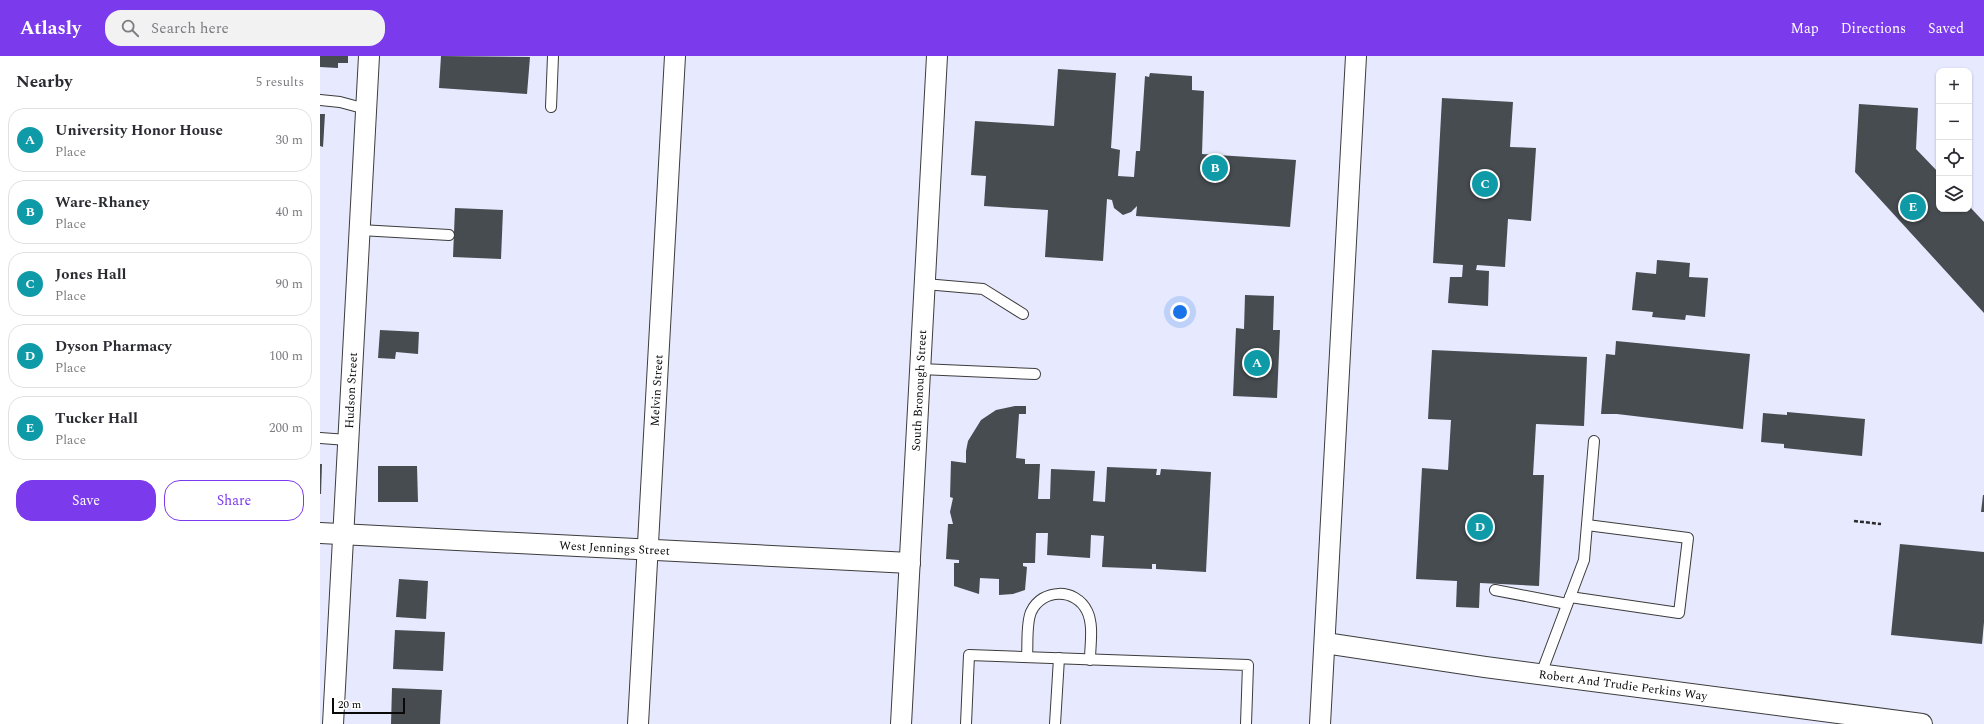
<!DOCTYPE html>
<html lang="en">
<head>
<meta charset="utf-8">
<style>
	body { margin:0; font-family:Spectral,serif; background:#f2f2f3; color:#2b2b33 }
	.controls { position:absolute; right:12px; top:12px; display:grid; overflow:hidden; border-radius:8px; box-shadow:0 1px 3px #0004 }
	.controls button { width:36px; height:36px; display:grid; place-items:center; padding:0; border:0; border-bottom:1px solid #e1e1e2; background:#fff; color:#2b2b33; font:20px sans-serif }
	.scale { position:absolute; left:12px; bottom:10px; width:73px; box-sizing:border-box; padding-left:4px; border:2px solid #090909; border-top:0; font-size:11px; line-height:14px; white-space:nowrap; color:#090909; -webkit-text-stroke:3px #fff; paint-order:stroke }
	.you { position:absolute; left:860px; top:256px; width:14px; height:14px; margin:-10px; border:3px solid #fff; border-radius:50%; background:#1a73e8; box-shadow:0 0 0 6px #1a73e833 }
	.badge { display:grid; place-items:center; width:26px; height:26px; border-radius:50%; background:#7c3aed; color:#fff; font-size:13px; font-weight:700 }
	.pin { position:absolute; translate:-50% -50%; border:2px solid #fff; box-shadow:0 1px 4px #0006 }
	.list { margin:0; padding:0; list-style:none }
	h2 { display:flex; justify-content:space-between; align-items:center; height:52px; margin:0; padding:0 16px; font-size:17px }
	h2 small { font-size:13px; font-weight:400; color:#7c7c81 }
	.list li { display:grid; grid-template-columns:26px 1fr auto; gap:12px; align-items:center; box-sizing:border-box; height:64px; margin:0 8px 8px; padding:0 8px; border:1px solid #e1e1e2; border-radius:16px }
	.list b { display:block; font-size:15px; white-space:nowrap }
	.list p { margin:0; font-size:13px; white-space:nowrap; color:#7c7c81 }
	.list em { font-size:13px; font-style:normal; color:#7c7c81 }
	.actions { display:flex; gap:8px; padding:12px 16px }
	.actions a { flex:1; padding:9px 0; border:1px solid #7c3aed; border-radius:16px; text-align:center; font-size:14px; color:#7c3aed }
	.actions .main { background:#7c3aed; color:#fff }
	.icon { flex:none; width:22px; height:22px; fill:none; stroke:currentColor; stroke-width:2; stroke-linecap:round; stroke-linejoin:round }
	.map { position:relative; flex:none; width:1664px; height:668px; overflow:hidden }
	header { display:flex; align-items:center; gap:24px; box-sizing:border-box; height:56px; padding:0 20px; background:#7c3aed; color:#fff }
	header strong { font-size:19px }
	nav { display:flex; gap:22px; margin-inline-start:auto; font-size:14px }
	.search { width:280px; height:36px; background:#f2f2f3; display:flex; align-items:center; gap:10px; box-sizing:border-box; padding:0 14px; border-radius:16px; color:#7c7c81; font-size:15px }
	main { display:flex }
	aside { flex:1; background:#fff }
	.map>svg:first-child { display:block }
	.building { fill:#474c51 }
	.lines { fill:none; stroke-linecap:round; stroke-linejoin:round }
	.lane-casing { stroke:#3c3c3c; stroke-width:12 }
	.street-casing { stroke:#3c3c3c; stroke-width:22 }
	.path { stroke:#2b2b2b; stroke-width:2.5; stroke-dasharray:4 2; stroke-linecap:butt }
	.lane { stroke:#fff; stroke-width:10 }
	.street { stroke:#fff; stroke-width:20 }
	.labels { text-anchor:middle; stroke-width:4; stroke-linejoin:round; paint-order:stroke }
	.street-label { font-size:12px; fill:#090909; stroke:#fff }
</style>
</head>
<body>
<header>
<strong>Atlasly</strong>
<div class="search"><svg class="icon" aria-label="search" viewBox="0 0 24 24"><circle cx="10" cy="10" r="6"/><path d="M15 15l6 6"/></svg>Search here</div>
<nav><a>Map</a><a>Directions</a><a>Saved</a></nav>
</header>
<main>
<aside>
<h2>Nearby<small>5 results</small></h2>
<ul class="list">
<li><span class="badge" style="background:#0f9aa8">A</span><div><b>University Honor House</b><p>Place</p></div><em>30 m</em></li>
<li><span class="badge" style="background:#0f9aa8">B</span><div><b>Ware-Rhaney</b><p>Place</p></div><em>40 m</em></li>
<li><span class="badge" style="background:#0f9aa8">C</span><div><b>Jones Hall</b><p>Place</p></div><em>90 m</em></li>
<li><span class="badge" style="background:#0f9aa8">D</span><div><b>Dyson Pharmacy</b><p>Place</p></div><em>100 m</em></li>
<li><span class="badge" style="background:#0f9aa8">E</span><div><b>Tucker Hall</b><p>Place</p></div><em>200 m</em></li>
</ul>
<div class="actions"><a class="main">Save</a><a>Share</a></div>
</aside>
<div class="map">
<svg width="1664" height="668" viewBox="0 0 1664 668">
	<rect width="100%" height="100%" fill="#e7e9fe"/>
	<g class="building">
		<path d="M 0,0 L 28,0 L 28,7 L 18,7 L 18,12 L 0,11 Z"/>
		<path d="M 121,0 L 210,1 L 207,38 L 119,32 Z"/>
		<path d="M 738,13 L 796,17 L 791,92 L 800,94 L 798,120 L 814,121 L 816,95 L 820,95 L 825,20 L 829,21 L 830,17 L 872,20 L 872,34 L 884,35 L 882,98 L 976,104 L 970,171 L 816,160 L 817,150 L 811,156 L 803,159 L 794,152 L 792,144 L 787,143 L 783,205 L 725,201 L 728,154 L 664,150 L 666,120 L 651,119 L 655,65 L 734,70 Z"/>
		<path d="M 1122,42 L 1193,46 L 1190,91 L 1216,92 L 1211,165 L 1188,163 L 1185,211 L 1157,209 L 1156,214 L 1169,215 L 1168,250 L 1128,247 L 1130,221 L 1142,221 L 1143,209 L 1113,207 Z"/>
		<path d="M 1539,48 L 1598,52 L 1596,93 L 1619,117 L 1619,153 L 1649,153 L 1649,150 L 1664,166 L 1664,257 L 1535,116 Z"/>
		<path d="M 0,58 L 5,58 L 3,91 L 0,90 Z"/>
		<path d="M 135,152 L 183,154 L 181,203 L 133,201 Z"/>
		<path d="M 1337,204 L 1370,207 L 1369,221 L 1388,222 L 1385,261 L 1366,259 L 1365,264 L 1332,261 L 1333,256 L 1312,254 L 1316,216 L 1336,218 Z"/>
		<path d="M 925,239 L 954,240 L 953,274 L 960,274 L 957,342 L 913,340 L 916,272 L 924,273 Z"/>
		<path d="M 60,274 L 99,276 L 98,298 L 76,296 L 75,303 L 58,302 Z"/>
		<path d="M 1296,285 L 1430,298 L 1423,373 L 1297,358 L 1281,358 L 1286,298 L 1295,299 Z"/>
		<path d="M 1112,294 L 1267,301 L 1264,370 L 1216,368 L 1213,419 L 1224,419 L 1219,530 L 1160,527 L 1159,552 L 1136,551 L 1137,525 L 1096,523 L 1102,412 L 1128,414 L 1131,364 L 1108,363 Z"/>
		<path d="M 695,350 L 706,350 L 706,358 L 699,358 L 696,402 L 705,403 L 705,408 L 720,408 L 718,443 L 730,443 L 731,413 L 775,415 L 773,445 L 785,446 L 787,411 L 837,413 L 836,419 L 840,419 L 841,413 L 891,416 L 886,516 L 836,513 L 836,508 L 832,508 L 832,513 L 782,511 L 784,480 L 771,479 L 770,502 L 727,499 L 728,477 L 716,477 L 715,507 L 703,507 L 703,510 L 707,511 L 705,534 L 693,538 L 679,539 L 679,523 L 660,522 L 659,538 L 634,530 L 634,507 L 639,507 L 639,504 L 626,503 L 628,468 L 633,468 L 630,456 L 633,442 L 630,441 L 631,405 L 646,407 L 646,395 L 648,385 L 661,364 L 676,354 Z"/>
		<path d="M 1467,356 L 1545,363 L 1542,400 L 1464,392 L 1464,388 L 1441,386 L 1443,357 L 1467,359 Z"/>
		<path d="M 0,408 L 2,408 L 1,438 L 0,438 Z"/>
		<path d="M 58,410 L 97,410 L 98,446 L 58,446 Z"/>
		<path d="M 1663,439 L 1664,439 L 1664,456 L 1661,456 Z"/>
		<path d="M 1580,488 L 1664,496 L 1664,566 L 1662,588 L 1571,579 Z"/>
		<path d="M 79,523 L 108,525 L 106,563 L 76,561 Z"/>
		<path d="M 75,574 L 125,576 L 123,615 L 73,613 Z"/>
		<path d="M 72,632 L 122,634 L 120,668 L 71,668 Z"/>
	</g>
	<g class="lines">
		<g class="lane-casing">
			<g id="lane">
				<path d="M 0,44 L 20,46 L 46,53"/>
				<path d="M 231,51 L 233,0"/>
				<path d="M 40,174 L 129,179"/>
				<path d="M 605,228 L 663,233 L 703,258"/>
				<path d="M 600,313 L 715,318"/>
				<path d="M 0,382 L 28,384"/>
				<path d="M 1175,534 L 1247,548"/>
				<path d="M 1250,541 L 1359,557 L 1368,482 L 1267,469"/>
				<path d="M 707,601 C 708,587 706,568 711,556 C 722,532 756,532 767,555 C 774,569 770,589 770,604"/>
				<path d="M 1221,618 L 1264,504 L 1274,385"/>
				<path d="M 646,668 L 649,599 L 928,609 L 926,668"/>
				<path d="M 735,668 L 739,602"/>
			</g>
		</g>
		<g class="street-casing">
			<g id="street">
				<path id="s1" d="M 0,477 L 590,507"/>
				<path id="s2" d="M 1005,587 L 1165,611 L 1602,668"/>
				<path id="s3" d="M 13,668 L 49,0"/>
				<path id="s4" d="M 318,668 L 355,0"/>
				<path id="s5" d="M 581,668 L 617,0"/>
				<path d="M 1000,668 L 1036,0"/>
			</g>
		</g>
		<path class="path" d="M 1534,465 L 1561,468"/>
		<use href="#lane" class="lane"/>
		<use href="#street" class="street"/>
	</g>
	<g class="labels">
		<g class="street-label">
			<text dy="4" stroke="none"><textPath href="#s3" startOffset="334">Hudson Street</textPath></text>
			<text dy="4" stroke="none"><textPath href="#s4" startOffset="334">Melvin Street</textPath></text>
			<text dy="4" stroke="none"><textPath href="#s5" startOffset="334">South Bronough Street</textPath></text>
			<text dy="4" stroke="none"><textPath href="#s1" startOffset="295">West Jennings Street</textPath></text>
			<text dy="4" stroke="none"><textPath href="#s2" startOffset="301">Robert And Trudie Perkins Way</textPath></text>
		</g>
	</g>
</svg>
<div class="controls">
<button>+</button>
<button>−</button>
<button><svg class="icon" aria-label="locate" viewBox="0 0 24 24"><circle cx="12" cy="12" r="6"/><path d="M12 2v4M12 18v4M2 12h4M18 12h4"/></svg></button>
<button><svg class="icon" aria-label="layers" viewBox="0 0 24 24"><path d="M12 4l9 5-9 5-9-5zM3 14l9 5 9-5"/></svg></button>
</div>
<div class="scale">20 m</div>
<div class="you"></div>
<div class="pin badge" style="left:937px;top:307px;background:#0f9aa8">A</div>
<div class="pin badge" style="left:895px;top:112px;background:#0f9aa8">B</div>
<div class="pin badge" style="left:1165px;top:128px;background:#0f9aa8">C</div>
<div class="pin badge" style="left:1160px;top:471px;background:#0f9aa8">D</div>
<div class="pin badge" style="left:1593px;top:151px;background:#0f9aa8">E</div>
</div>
</main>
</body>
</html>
